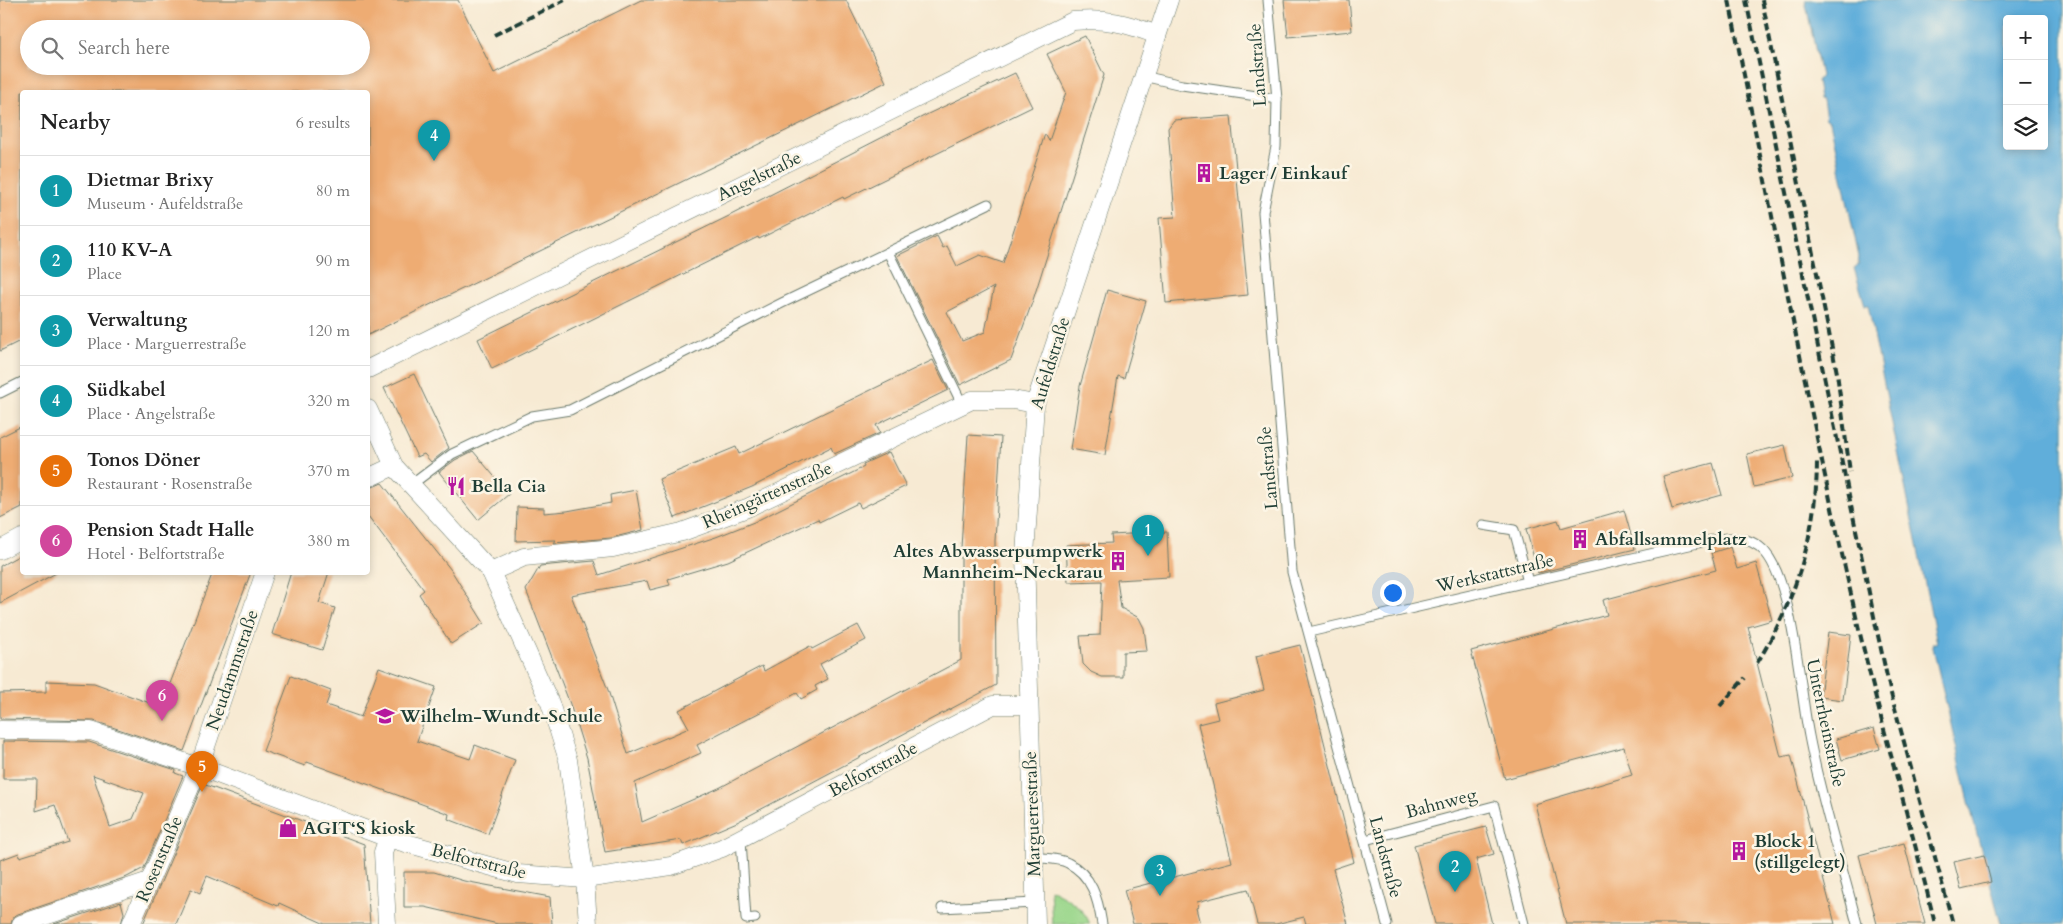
<!DOCTYPE html>
<html lang="en">
<head>
<meta charset="utf-8">
<style>
	body { margin:0; font-family:Cardo,serif; background:#f6f6f6; color:#222 }
	.controls { position:absolute; right:15px; top:15px; display:grid; overflow:hidden; border-radius:5px; box-shadow:0 2px 8px #0003 }
	.controls button { width:45px; height:45px; display:grid; place-items:center; padding:0; border:0; border-bottom:1px solid #e0e0e0; background:#fff; color:#222; font:25px sans-serif }
	.you { position:absolute; left:1392px; top:592px; width:18px; height:18px; margin:-12px; border:4px solid #fff; border-radius:50%; background:#1a73e8; box-shadow:0 0 0 8px #1a73e833 }
	.badge { display:grid; place-items:center; width:32px; height:32px; border-radius:50%; background:#b5179e; color:#fff; font-size:16px; font-weight:700 }
	.pin { position:absolute; translate:-50% -41px; filter:drop-shadow(0 1px 2px #0008) }
	.pin::after { content:''; position:absolute; top:26px; width:18px; height:15px; background:inherit; clip-path:polygon(0 0,100% 0,50% 100%) }
	.list { margin:0; padding:0; list-style:none }
	h2 { display:flex; justify-content:space-between; align-items:center; height:65px; margin:0; padding:0 20px; font-size:21px }
	h2 small { font-size:16px; font-weight:400; color:#767676 }
	.list li { display:grid; grid-template-columns:32px 1fr auto; gap:15px; align-items:center; box-sizing:border-box; height:70px; padding:0 20px; border-top:1px solid #e0e0e0 }
	.list b { display:block; font-size:19px; white-space:nowrap }
	.list p { margin:0; font-size:16px; white-space:nowrap; color:#767676 }
	.list em { font-size:16px; font-style:normal; color:#767676 }
	.icon { flex:none; width:28px; height:28px; fill:none; stroke:currentColor; stroke-width:2; stroke-linecap:round; stroke-linejoin:round }
	.map { position:relative; flex:none; width:2063px; height:924px; overflow:hidden }
	.search { position:absolute; background:#fff; box-shadow:0 2px 8px #0003; left:20px; top:20px; width:350px; height:55px; display:flex; align-items:center; gap:12px; box-sizing:border-box; padding:0 18px; border-radius:28px; color:#767676; font-size:19px }
	.panel { position:absolute; background:#fff; box-shadow:0 2px 8px #0003; left:20px; top:90px; width:350px; height:485px; border-radius:5px }
	.map>svg:first-child { display:block }
	.green { fill:#99d68a; stroke:#5c8a5f }
	.water { fill:#60aeda; stroke:#407687; fill-rule:evenodd }
	.building { fill:#eeac73; fill-rule:evenodd }
	.lines { fill:none; stroke-linecap:round; stroke-linejoin:round }
	.lane-casing { stroke:#6b7a6c; stroke-width:11 }
	.street-casing { stroke:#6b7a6c; stroke-width:19 }
	.lane { stroke:#fff; stroke-width:9 }
	.street { stroke:#fff; stroke-width:18 }
	.rail { stroke:#1f3d34; stroke-width:4; stroke-dasharray:8 4; stroke-linecap:butt }
	.labels { text-anchor:middle; stroke-width:5; stroke-linejoin:round; paint-order:stroke }
	.street-label { font-size:18px; fill:#1f3d34; stroke:#fcf5e5 }
	.poi-label { font-size:18px; font-weight:bold; fill:#1f3d34; stroke:#fcf5e5; text-anchor:start }
</style>
</head>
<body>
<div class="map">
<svg width="2063" height="924" viewBox="0 0 2063 924">
	<rect width="100%" height="100%" fill="#fcf5e5"/>
	<filter id="ink" filterUnits="userSpaceOnUse"><feTurbulence type="fractalNoise" baseFrequency=".02" numOctaves="2"/><feDisplacementMap in="SourceGraphic" scale="10" xChannelSelector="R" yChannelSelector="G"/><feConvolveMatrix kernelMatrix="1 2 1 2 8 2 1 2 1" color-interpolation-filters="sRGB"/></filter>
	<filter id="wash" filterUnits="userSpaceOnUse"><feTurbulence type="fractalNoise" baseFrequency=".0096" numOctaves="4" result="noise"/><feDisplacementMap in="SourceGraphic" scale="20" xChannelSelector="R" yChannelSelector="G"/><feGaussianBlur stdDeviation="1.12" result="paint"/><feColorMatrix in="noise" values="0 0 0 0 0 0 0 0 0 0 0 0 0 0 0 0 0 1.4 0 .05"/><feComposite in="paint" operator="in"/></filter>
	<g filter="url(#wash)">
		<rect width="100%" height="100%" fill="#f7ead3"/>
		<path class="green" d="M 1050,889 C 1066,897 1083,906 1090,924 L 1052,924 Z"/>
		<path class="water" d="M 1805,0 L 2063,0 L 2063,924 L 2001,924 L 1974,823 L 1932,643 L 1937,643 L 1868,305 L 1865,305 L 1854,268 L 1858,265 L 1859,257 L 1830,121 L 1826,119 L 1823,100 L 1820,99 L 1817,81 L 1821,76 ZM 2007,19 L 2044,19 L 2044,146 L 2007,146 Z"/>
		<g id="blocks">
			<g class="building">
				<path d="M 0,0 L 458,0 L 494,73 L 641,0 L 846,0 L 886,82 L 368,335 L 368,92 L 22,92 L 22,340 L 0,351 ZM 29,29 L 361,29 L 361,66 L 29,66 Z"/>
				<path d="M 1284,0 L 1349,0 L 1352,31 L 1288,37 Z"/>
				<path d="M 1085,36 L 1104,75 L 1033,300 L 1011,360 L 960,385 L 897,256 L 937,236 L 943,248 L 947,246 L 957,266 L 980,255 L 1003,263 L 1045,134 L 1049,141 L 1066,92 L 1047,54 ZM 994,287 L 985,332 L 962,341 L 947,312 Z"/>
				<path d="M 1015,73 L 1032,107 L 844,199 L 843,197 L 759,239 L 758,237 L 492,369 L 478,339 L 727,217 L 930,113 Z"/>
				<path d="M 1231,116 L 1248,295 L 1166,303 L 1159,218 L 1175,217 L 1168,128 L 1174,120 Z"/>
				<path d="M 1107,290 L 1146,301 L 1124,378 L 1118,376 L 1105,455 L 1070,449 L 1080,386 Z"/>
				<path d="M 933,360 L 948,390 L 876,425 L 880,433 L 834,454 L 831,447 L 752,487 L 675,518 L 659,479 L 736,447 L 739,454 Z"/>
				<path d="M 414,374 L 449,448 L 431,462 L 424,454 L 417,457 L 384,388 Z"/>
				<path d="M 22,426 L 22,507 L 0,518 L 0,437 Z"/>
				<path d="M 968,435 L 1001,437 L 995,541 L 996,685 L 737,822 L 683,845 L 681,840 L 605,852 L 587,758 L 570,704 L 526,590 L 540,566 L 594,561 L 599,575 L 716,537 L 754,522 L 864,467 L 863,464 L 889,452 L 906,486 L 861,508 L 858,503 L 819,522 L 818,519 L 728,561 L 668,579 L 670,585 L 650,590 L 647,581 L 571,595 L 608,690 L 628,754 L 689,728 L 679,710 L 762,666 L 764,671 L 810,646 L 812,649 L 858,625 L 866,640 L 820,664 L 828,679 L 815,686 L 817,690 L 801,699 L 797,693 L 697,745 L 701,753 L 635,783 L 642,822 L 719,788 L 961,660 L 961,548 Z"/>
				<path d="M 1785,445 L 1792,478 L 1754,487 L 1747,454 Z"/>
				<path d="M 473,451 L 509,494 L 478,520 L 439,472 L 455,460 Z"/>
				<path d="M 1713,463 L 1722,495 L 1672,509 L 1663,476 Z"/>
				<path d="M 382,483 L 451,570 L 484,623 L 451,644 L 419,594 L 424,590 L 368,516 L 368,489 Z"/>
				<path d="M 636,490 L 643,530 L 611,538 L 554,543 L 556,540 L 516,541 L 517,507 L 544,508 L 544,513 L 567,511 L 611,503 L 610,495 Z"/>
				<path d="M 1624,510 L 1635,549 L 1538,573 L 1526,529 L 1558,520 L 1561,528 Z"/>
				<path d="M 1167,532 L 1169,577 L 1117,580 L 1121,608 L 1139,618 L 1144,628 L 1147,651 L 1123,652 L 1123,677 L 1102,677 L 1091,672 L 1083,664 L 1080,636 L 1100,635 L 1102,581 L 1068,582 L 1066,545 L 1112,543 L 1111,535 Z"/>
				<path d="M 1730,547 L 1737,569 L 1756,563 L 1772,620 L 1748,627 L 1781,757 L 1791,755 L 1835,924 L 1566,924 L 1535,804 L 1632,775 L 1624,747 L 1505,779 L 1471,651 L 1607,615 L 1603,600 L 1716,570 L 1711,553 Z"/>
				<path d="M 22,554 L 22,572 L 58,572 L 0,603 L 0,566 Z"/>
				<path d="M 213,572 L 251,572 L 184,751 L 94,721 L 0,719 L 0,693 L 46,692 L 46,681 L 94,683 L 161,707 Z"/>
				<path d="M 291,572 L 329,572 L 319,603 L 335,608 L 322,650 L 272,634 Z"/>
				<path d="M 1828,632 L 1851,635 L 1843,700 L 1820,697 Z"/>
				<path d="M 1300,645 L 1354,862 L 1333,869 L 1348,924 L 1306,924 L 1304,917 L 1276,924 L 1257,924 L 1248,889 L 1197,902 L 1198,907 L 1196,908 L 1200,924 L 1133,924 L 1124,890 L 1232,862 L 1198,724 L 1218,719 L 1214,703 L 1264,690 L 1256,656 Z"/>
				<path d="M 379,667 L 436,687 L 417,741 L 470,759 L 475,745 L 515,760 L 488,834 L 448,819 L 449,814 L 307,762 L 305,766 L 263,751 L 291,676 L 331,691 L 326,705 L 361,717 Z"/>
				<path d="M 1874,728 L 1880,749 L 1842,760 L 1836,739 Z"/>
				<path d="M 3,741 L 89,742 L 176,770 L 175,773 L 183,776 L 144,868 L 127,877 L 18,914 L 13,917 L 11,924 L 0,924 L 0,860 L 19,853 L 20,857 L 68,842 L 55,805 L 36,811 L 37,779 L 3,779 ZM 93,775 L 144,793 L 133,819 L 110,827 Z"/>
				<path d="M 203,784 L 364,844 L 370,924 L 325,924 L 279,903 L 278,906 L 207,876 L 200,893 L 191,889 L 176,924 L 143,924 Z"/>
				<path d="M 1486,827 L 1494,854 L 1476,859 L 1492,924 L 1435,924 L 1414,845 Z"/>
				<path d="M 1904,843 L 1925,924 L 1877,924 L 1859,855 Z"/>
				<path d="M 1984,855 L 1991,882 L 1961,889 L 1954,862 Z"/>
				<path d="M 404,872 L 434,872 L 464,881 L 550,897 L 552,924 L 498,924 L 425,907 L 404,907 Z"/>
				<path d="M 121,902 L 124,913 L 121,924 L 54,924 Z"/>
			</g>
		</g>
	</g>
	<g filter="url(#ink)">
		<use href="#blocks" fill-opacity="0" stroke="#6b7a6c" stroke-width="1"/>
		<g class="lines">
			<g class="lane-casing">
				<g id="lane">
					<path d="M 1268,0 L 1277,99 L 1276,147 L 1263,212 L 1292,572 L 1387,924"/>
					<path d="M 1143,76 L 1182,85 L 1277,99"/>
					<path d="M 888,252 L 962,404"/>
					<path d="M 0,393 L 22,382"/>
					<path d="M 411,485 L 452,454 L 532,416 L 570,410 L 782,303 L 988,204"/>
					<path d="M 1483,525 L 1514,530 L 1528,582"/>
					<path d="M 1309,632 L 1698,543 C 1721,538 1748,532 1765,552 C 1793,584 1800,691 1809,736 C 1821,799 1841,862 1857,924"/>
					<path d="M 741,839 L 746,919 L 755,918"/>
					<path d="M 1365,840 L 1494,806 L 1524,924"/>
					<path d="M 1033,857 C 1044,859 1059,858 1068,863 C 1092,875 1098,899 1102,924"/>
					<path d="M 942,908 L 1035,903"/>
				</g>
			</g>
			<g class="street-casing">
				<g id="street">
					<path d="M 368,369 L 1073,21 C 1106,18 1126,23 1157,35"/>
					<path d="M 368,409 L 394,466 L 491,572 L 550,703 L 568,760 L 585,879 L 588,924"/>
					<path d="M 368,478 L 394,466"/>
					<path d="M 0,550 L 22,538"/>
					<path d="M 491,572 L 524,557 L 613,548 L 682,532 L 747,508 L 972,400 L 1013,400 L 1035,404"/>
					<path d="M 0,730 L 91,731 L 199,767 L 388,838 L 518,874 L 585,879 L 671,866 L 722,848 L 993,705 L 1028,705"/>
					<path d="M 21,924 L 149,881"/>
					<path d="M 131,924 L 199,767 L 265,572"/>
					<path d="M 387,924 L 383,852 L 388,838"/>
					<path d="M 1036,924 L 1025,555 L 1035,404 L 1169,0"/>
				</g>
			</g>
			<use href="#lane" class="lane"/>
			<use href="#street" class="street"/>
			<g class="rail">
				<path d="M 1729,0 C 1771,208 1810,417 1858,625 C 1881,725 1911,824 1935,924"/>
				<path d="M 1746,0 L 1877,631 L 1890,690 L 1953,924"/>
				<path d="M 1762,0 L 1837,373 L 1850,472"/>
				<path d="M 494,35 L 565,0"/>
				<path d="M 1757,663 C 1796,600 1817,533 1817,459"/>
				<path d="M 1720,706 L 1745,678"/>
			</g>
		</g>
	</g>
	<defs>
		<g id="building-bare" transform="scale(1.5)"><path d="M-4-6H4V6H1V3H-1V6H-4ZM-2.5-4.3h1.7v1.8h-1.7ZM.8-4.3h1.7v1.8H.8ZM-2.5-1h1.7V.8h-1.7ZM.8-1h1.7V.8H.8Z" fill="#b5179e" stroke="#fcf5e5" stroke-width="2.5" paint-order="stroke"/></g>
		<g id="restaurant-bare" transform="scale(1.5)"><path d="M-5-6h1v4h1v-4h1v4h1v-4h1v5L-1.5 .5V6h-2V.5L-5-1ZM5-6V6H3V1.5H1.5Q1.5-4 5-6Z" fill="#b5179e" stroke="#fcf5e5" stroke-width="2.5" paint-order="stroke"/></g>
		<g id="school-bare" transform="scale(1.5)"><path d="M0-5L7-2L0 1L-7-2ZM-4 1L0 2.5L4 1V4Q0 6-4 4Z" fill="#b5179e" stroke="#fcf5e5" stroke-width="2.5" paint-order="stroke"/></g>
		<g id="shop-bare" transform="scale(1.5)"><path d="M-5-2.5h2.3a2.7 3.5 0 0 1 5.4 0H5L5.5 6h-11ZM-1.5-2.5h3a1.5 2.3 0 0 0-3 0Z" fill="#b5179e" stroke="#fcf5e5" stroke-width="2.5" paint-order="stroke"/></g>
	</defs>
	<g fill-rule="evenodd">
		<use href="#building-bare" x="1204" y="173"/>
		<use href="#restaurant-bare" x="456" y="486"/>
		<use href="#building-bare" x="1580" y="539"/>
		<use href="#building-bare" x="1118" y="561"/>
		<use href="#school-bare" x="385" y="716"/>
		<use href="#shop-bare" x="288" y="828"/>
		<use href="#building-bare" x="1739" y="851"/>
	</g>
	<g class="labels">
		<g class="street-label">
			<text transform="translate(1257 65) rotate(-94)" y="6">Landstraße</text>
			<text transform="translate(759 176) rotate(-26)" y="6">Angelstraße</text>
			<text transform="translate(1050 363) rotate(-73)" y="6">Aufeldstraße</text>
			<text transform="translate(1268 468) rotate(-95)" y="6">Landstraße</text>
			<text transform="translate(767 495) rotate(-24)" y="6">Rheingärtenstraße</text>
			<text transform="translate(1495 573) rotate(-13)" y="6">Werkstattstraße</text>
			<text transform="translate(232 670) rotate(-71)" y="6">Neudammstraße</text>
			<text transform="translate(1826 723) rotate(78)" y="6">Unterrheinstraße</text>
			<text transform="translate(873 769) rotate(-28)" y="6">Belfortstraße</text>
			<text transform="translate(1441 803) rotate(-15)" y="6">Bahnweg</text>
			<text transform="translate(1032 814) rotate(-92)" y="6">Marguerrestraße</text>
			<text transform="translate(1386 857) rotate(75)" y="6">Landstraße</text>
			<text transform="translate(159 859) rotate(-67)" y="6">Rosenstraße</text>
			<text transform="translate(479 861) rotate(14)" y="6">Belfortstraße</text>
		</g>
		<g class="poi-label">
			<text x="1219" y="179">Lager / Einkauf</text>
			<text x="471" y="492">Bella Cia</text>
			<text x="1595" y="545">Abfallsammelplatz</text>
			<text x="1103" y="557" text-anchor="end">Altes Abwasserpumpwerk<tspan x="1103" dy="21">Mannheim-Neckarau</tspan></text>
			<text x="400" y="722">Wilhelm-Wundt-Schule</text>
			<text x="303" y="834">AGIT‘S kiosk</text>
			<text x="1754" y="847">Block 1<tspan x="1754" dy="21">(stillgelegt)</tspan></text>
		</g>
	</g>
</svg>
<div class="controls">
<button>+</button>
<button>−</button>
<button><svg class="icon" aria-label="layers" viewBox="0 0 24 24"><path d="M12 4l9 5-9 5-9-5zM3 14l9 5 9-5"/></svg></button>
</div>
<div class="you"></div>
<div class="pin badge" style="left:1148px;top:556px;background:#0f9aa8">1</div>
<div class="pin badge" style="left:1455px;top:892px;background:#0f9aa8">2</div>
<div class="pin badge" style="left:1160px;top:896px;background:#0f9aa8">3</div>
<div class="pin badge" style="left:434px;top:161px;background:#0f9aa8">4</div>
<div class="pin badge" style="left:202px;top:792px;background:#e8710a">5</div>
<div class="pin badge" style="left:162px;top:721px;background:#d1479c">6</div>
<div class="search"><svg class="icon" aria-label="search" viewBox="0 0 24 24"><circle cx="10" cy="10" r="6"/><path d="M15 15l6 6"/></svg>Search here</div>
<section class="panel">
<h2>Nearby<small>6 results</small></h2>
<ul class="list">
<li><span class="badge" style="background:#0f9aa8">1</span><div><b>Dietmar Brixy</b><p>Museum · Aufeldstraße</p></div><em>80 m</em></li>
<li><span class="badge" style="background:#0f9aa8">2</span><div><b>110 KV-A</b><p>Place</p></div><em>90 m</em></li>
<li><span class="badge" style="background:#0f9aa8">3</span><div><b>Verwaltung</b><p>Place · Marguerrestraße</p></div><em>120 m</em></li>
<li><span class="badge" style="background:#0f9aa8">4</span><div><b>Südkabel</b><p>Place · Angelstraße</p></div><em>320 m</em></li>
<li><span class="badge" style="background:#e8710a">5</span><div><b>Tonos Döner</b><p>Restaurant · Rosenstraße</p></div><em>370 m</em></li>
<li><span class="badge" style="background:#d1479c">6</span><div><b>Pension Stadt Halle</b><p>Hotel · Belfortstraße</p></div><em>380 m</em></li>
</ul>
</section>
</div>
</body>
</html>
